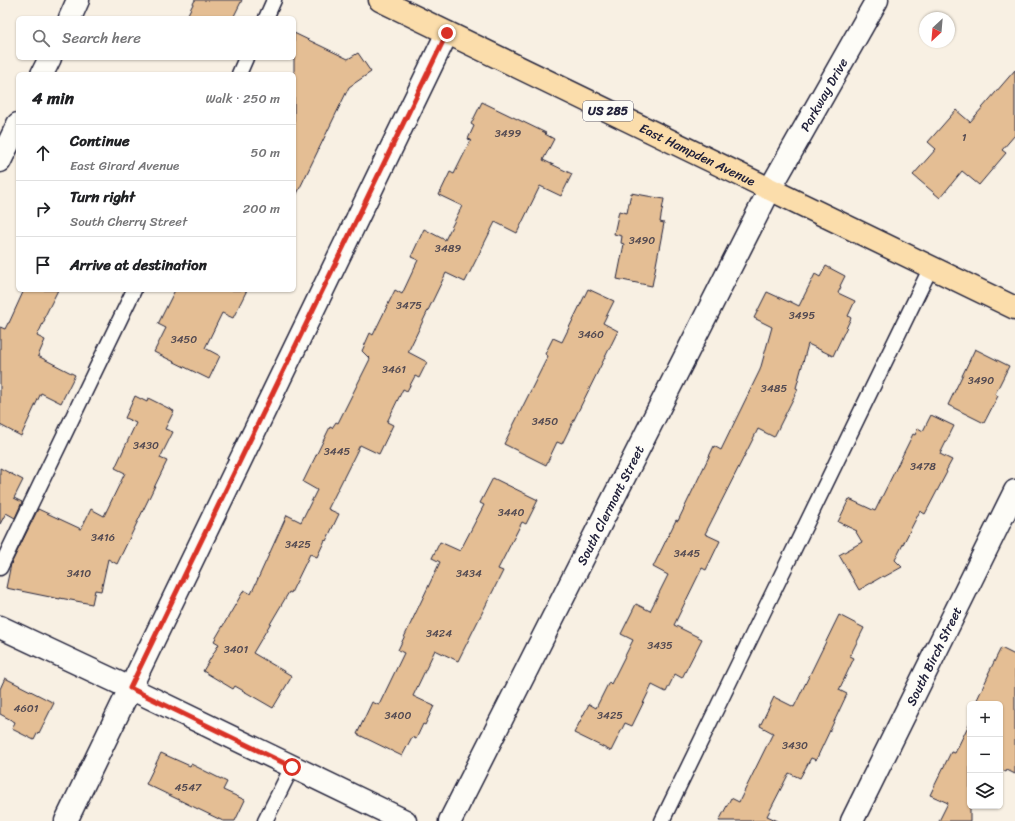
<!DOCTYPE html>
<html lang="en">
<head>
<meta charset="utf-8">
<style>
	body { margin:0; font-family:Sriracha,sans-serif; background:#f6f6f6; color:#202124 }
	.controls { position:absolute; right:12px; bottom:12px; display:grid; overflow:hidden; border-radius:6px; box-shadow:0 1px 3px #0004 }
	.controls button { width:36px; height:36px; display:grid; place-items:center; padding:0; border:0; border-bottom:1px solid #e0e0e0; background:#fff; color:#202124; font:20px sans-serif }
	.compass { position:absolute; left:919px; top:12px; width:36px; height:36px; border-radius:50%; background:#fff; box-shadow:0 1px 3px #0004; rotate:206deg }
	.stop { position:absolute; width:12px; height:12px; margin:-9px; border:3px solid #d93025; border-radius:50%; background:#fff }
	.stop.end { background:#d93025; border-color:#fff; box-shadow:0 1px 4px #0008 }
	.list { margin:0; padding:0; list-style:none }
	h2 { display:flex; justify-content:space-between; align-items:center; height:52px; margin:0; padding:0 16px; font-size:17px }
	h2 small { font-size:13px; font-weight:400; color:#757577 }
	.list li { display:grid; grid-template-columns:26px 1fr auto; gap:12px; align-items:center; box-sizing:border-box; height:56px; padding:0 16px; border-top:1px solid #e0e0e0 }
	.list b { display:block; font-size:15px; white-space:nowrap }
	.list p { margin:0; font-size:13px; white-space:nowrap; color:#757577 }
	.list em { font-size:13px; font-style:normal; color:#757577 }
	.icon { flex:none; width:22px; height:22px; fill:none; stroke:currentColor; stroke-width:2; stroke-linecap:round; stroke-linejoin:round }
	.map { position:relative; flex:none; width:1015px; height:821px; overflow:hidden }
	.search { position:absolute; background:#fff; box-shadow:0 1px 3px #0004; left:16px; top:16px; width:280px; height:44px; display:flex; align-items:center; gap:10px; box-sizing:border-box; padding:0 14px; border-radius:6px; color:#757577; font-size:15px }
	.panel { position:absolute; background:#fff; box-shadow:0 1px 3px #0004; left:16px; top:72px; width:280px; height:220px; border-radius:6px }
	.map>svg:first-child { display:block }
	.building { fill:#e4be94; stroke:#22223b }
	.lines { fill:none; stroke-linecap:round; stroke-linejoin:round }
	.lane-casing { stroke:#22223b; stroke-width:17 }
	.street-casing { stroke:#22223b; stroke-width:25 }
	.highway-casing { stroke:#22223b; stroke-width:25 }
	.lane { stroke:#fdfcf7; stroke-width:14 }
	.street { stroke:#fdfcf7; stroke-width:22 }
	.highway { stroke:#fbddab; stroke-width:22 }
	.route { stroke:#d93025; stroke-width:5 }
	.labels { text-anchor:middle; stroke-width:4; stroke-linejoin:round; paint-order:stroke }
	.number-label { font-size:11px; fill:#524951 }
	.shield { fill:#fdfcf7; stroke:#646373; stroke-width:1 }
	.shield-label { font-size:12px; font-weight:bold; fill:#22223b }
	.street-label { font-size:13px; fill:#22223b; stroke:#fdfcf7 }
</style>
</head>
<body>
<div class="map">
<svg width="1015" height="821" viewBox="0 0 1015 821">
	<rect width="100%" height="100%" fill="#f8f0e3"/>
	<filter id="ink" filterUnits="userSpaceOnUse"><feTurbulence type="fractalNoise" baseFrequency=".025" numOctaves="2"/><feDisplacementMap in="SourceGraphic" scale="8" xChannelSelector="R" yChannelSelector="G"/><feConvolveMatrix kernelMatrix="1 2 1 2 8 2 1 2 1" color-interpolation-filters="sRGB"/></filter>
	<g filter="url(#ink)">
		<g class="building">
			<path d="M 195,0 L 242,0 L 233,18 L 186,18 Z"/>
			<path d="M 294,33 L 348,59 L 358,53 L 371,72 L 349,87 L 294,200 Z"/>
			<path d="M 1015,70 L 1015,135 L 1002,150 L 1006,153 L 979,185 L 962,171 L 940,198 L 913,175 L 936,149 L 928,142 L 956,110 L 970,122 Z"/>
			<path d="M 482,102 L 546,133 L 545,134 L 554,139 L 543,160 L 572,174 L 561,196 L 540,186 L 517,233 L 495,222 L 465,282 L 446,273 L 408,352 L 427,362 L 419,378 L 415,376 L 407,391 L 403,389 L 387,422 L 393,425 L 379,454 L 360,445 L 328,509 L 339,514 L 326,541 L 325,540 L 317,557 L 310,554 L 291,593 L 289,592 L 253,653 L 292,676 L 273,708 L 235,686 L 233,689 L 203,671 L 219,644 L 214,641 L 244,590 L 251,594 L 287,515 L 301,522 L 317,490 L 303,482 L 330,427 L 332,428 L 336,422 L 338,423 L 370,359 L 362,351 L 370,333 L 373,335 L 395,290 L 402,294 L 418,260 L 411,257 L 424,229 L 445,240 L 462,206 L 439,195 L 450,172 L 454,174 L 471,140 L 468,139 L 474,126 L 471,124 Z"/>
			<path d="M 631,193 L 664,199 L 660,222 L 664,223 L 652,286 L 617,279 L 624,244 L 621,243 L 622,236 L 614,234 L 619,211 L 627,213 Z"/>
			<path d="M 826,266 L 845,276 L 840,286 L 841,287 L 838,293 L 855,301 L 848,316 L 851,318 L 833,356 L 808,344 L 796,388 L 798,389 L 774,437 L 758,429 L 705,534 L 720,541 L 706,570 L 702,568 L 674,625 L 702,639 L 682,678 L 675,674 L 666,692 L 652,685 L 632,726 L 625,723 L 611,751 L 574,733 L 589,704 L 596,708 L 609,682 L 611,684 L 633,640 L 621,634 L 636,604 L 650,611 L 668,575 L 653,567 L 676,520 L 678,521 L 714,446 L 721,450 L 760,370 L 772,327 L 754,318 L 767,292 L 789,302 L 789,301 L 799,306 L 815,274 L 820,277 Z"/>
			<path d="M 588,289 L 614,301 L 603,323 L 618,331 L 562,444 L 557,442 L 546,465 L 504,444 L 548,356 L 545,354 L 553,338 L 562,342 Z"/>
			<path d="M 24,290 L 58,290 L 44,318 L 45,319 L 37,336 L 45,340 L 38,356 L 75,375 L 61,403 L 41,393 L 21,436 L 0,425 L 0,327 L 5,329 L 8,323 L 9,323 Z"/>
			<path d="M 175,290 L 247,290 L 233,318 L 222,313 L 205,348 L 220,356 L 209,379 L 154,352 L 166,328 L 158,324 Z"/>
			<path d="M 975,349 L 1009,366 L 995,394 L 998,396 L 984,423 L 948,405 Z"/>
			<path d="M 135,396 L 147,402 L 148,398 L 174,411 L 165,429 L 173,432 L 160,458 L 167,461 L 117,564 L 108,559 L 101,591 L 95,590 L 92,604 L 60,598 L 60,599 L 6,588 L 11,564 L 38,509 L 81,529 L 91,509 L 104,516 L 125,473 L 115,468 L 136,423 L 125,418 Z"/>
			<path d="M 931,415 L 954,426 L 940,454 L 952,460 L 946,471 L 947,472 L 925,514 L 920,511 L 895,560 L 902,567 L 884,577 L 883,576 L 859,590 L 839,555 L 862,542 L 856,532 L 857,531 L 838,522 L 849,499 L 875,511 L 913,434 L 915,435 L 918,428 L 923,431 Z"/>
			<path d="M 0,468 L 23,480 L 14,498 L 22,502 L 15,518 L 6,513 L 0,524 Z"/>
			<path d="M 493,478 L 538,500 L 526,524 L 522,522 L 498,569 L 503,571 L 458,661 L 435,650 L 413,696 L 434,706 L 425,725 L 423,724 L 416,739 L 412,737 L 402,756 L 357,734 L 372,702 L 379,705 L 404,653 L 398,650 L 440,562 L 432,558 L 440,542 L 460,551 L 484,505 L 480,503 Z"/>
			<path d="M 839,615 L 864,628 L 850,656 L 854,658 L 839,690 L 847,694 L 816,760 L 811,758 L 800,778 L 789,773 L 767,816 L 778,821 L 719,821 L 731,798 L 739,802 L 773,733 L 760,726 L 774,697 L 794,707 Z"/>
			<path d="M 1001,648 L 1015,655 L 1015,774 L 1007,770 L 1006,772 L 1000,769 L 1000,704 L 975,704 L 989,674 L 988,674 Z"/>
			<path d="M 5,678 L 54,703 L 39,733 L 38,732 L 34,740 L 12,729 L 15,722 L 0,714 L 0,689 Z"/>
			<path d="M 970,722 L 970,821 L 939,821 L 948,803 L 930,795 L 951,752 L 955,753 Z"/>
			<path d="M 161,753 L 190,766 L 191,764 L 227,782 L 223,790 L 245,800 L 235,821 L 223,821 L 146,784 Z"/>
		</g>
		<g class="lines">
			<g class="lane-casing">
				<g id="lane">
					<path d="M 266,18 L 274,0"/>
					<path d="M 239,74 L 246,58"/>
					<path d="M 0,568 L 134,290"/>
					<path d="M 265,821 L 292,767"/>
					<path d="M 662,821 L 931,267"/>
				</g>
			</g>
			<g class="street-casing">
				<g id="street">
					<path d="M 70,18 L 78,0"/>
					<path d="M 42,74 L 50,58"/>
					<path d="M 0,161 L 18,124"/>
					<path d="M 0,627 L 130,688 L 405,821"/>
					<path d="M 66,821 L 447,33"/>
					<path id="s1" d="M 450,821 L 770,189 L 877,0"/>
					<path id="s2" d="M 852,821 L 1015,491"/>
				</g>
			</g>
			<g class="highway-casing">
				<g id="highway">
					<path id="s3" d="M 380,0 L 1015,308"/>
				</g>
			</g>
			<use href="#lane" class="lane"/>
			<use href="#street" class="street"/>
			<use href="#highway" class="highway"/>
		</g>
	</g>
	<g class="lines" filter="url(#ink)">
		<path class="route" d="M 292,767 L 130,688 L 447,33"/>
	</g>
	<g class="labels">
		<g class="number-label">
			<text x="508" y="137">3499</text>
			<text x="964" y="141">1</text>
			<text x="642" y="244">3490</text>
			<text x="448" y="252">3489</text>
			<text x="409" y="309">3475</text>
			<text x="802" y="319">3495</text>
			<text x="591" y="338">3460</text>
			<text x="184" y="343">3450</text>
			<text x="394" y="373">3461</text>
			<text x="981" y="384">3490</text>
			<text x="774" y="392">3485</text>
			<text x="545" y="425">3450</text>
			<text x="146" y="449">3430</text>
			<text x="337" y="455">3445</text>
			<text x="923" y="470">3478</text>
			<text x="511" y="516">3440</text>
			<text x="103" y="541">3416</text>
			<text x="298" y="548">3425</text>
			<text x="687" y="557">3445</text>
			<text x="79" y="577">3410</text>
			<text x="469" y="577">3434</text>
			<text x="439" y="637">3424</text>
			<text x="660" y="649">3435</text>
			<text x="236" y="653">3401</text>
			<text x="26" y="712">4601</text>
			<text x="398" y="719">3400</text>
			<text x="610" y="719">3425</text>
			<text x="795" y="749">3430</text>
			<text x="188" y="791">4547</text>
		</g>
		<rect class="shield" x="583" y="101" width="50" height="20" rx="3"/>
		<g class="shield-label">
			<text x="608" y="115">US 285</text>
		</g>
		<g class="street-label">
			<text dy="5" stroke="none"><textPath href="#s1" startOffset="817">Parkway Drive</textPath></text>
			<text dy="5" stroke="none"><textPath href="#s3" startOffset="353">East Hampden Avenue</textPath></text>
			<text dy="5" stroke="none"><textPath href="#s1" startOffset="354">South Clermont Street</textPath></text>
			<text dy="5" stroke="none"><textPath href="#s2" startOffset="184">South Birch Street</textPath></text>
		</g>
	</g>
</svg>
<div class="controls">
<button>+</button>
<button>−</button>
<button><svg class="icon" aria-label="layers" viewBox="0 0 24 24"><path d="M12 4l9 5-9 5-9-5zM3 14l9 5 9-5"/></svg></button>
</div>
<svg class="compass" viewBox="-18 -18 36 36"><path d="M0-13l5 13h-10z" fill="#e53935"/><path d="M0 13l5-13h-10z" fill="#757577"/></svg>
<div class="stop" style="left:292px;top:767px"></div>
<div class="stop end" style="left:447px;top:33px"></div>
<div class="search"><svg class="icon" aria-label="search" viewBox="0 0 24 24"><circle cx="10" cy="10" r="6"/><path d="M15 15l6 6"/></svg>Search here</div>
<section class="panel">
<h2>4 min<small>Walk · 250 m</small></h2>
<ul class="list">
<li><svg class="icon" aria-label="ahead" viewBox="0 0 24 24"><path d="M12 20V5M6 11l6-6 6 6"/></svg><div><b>Continue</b><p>East Girard Avenue</p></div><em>50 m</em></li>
<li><svg class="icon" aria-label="right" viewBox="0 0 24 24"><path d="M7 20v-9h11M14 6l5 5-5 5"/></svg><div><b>Turn right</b><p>South Cherry Street</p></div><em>200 m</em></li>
<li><svg class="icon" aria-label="arrive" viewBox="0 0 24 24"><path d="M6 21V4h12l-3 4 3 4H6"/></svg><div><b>Arrive at destination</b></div></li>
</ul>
</section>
</div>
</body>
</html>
